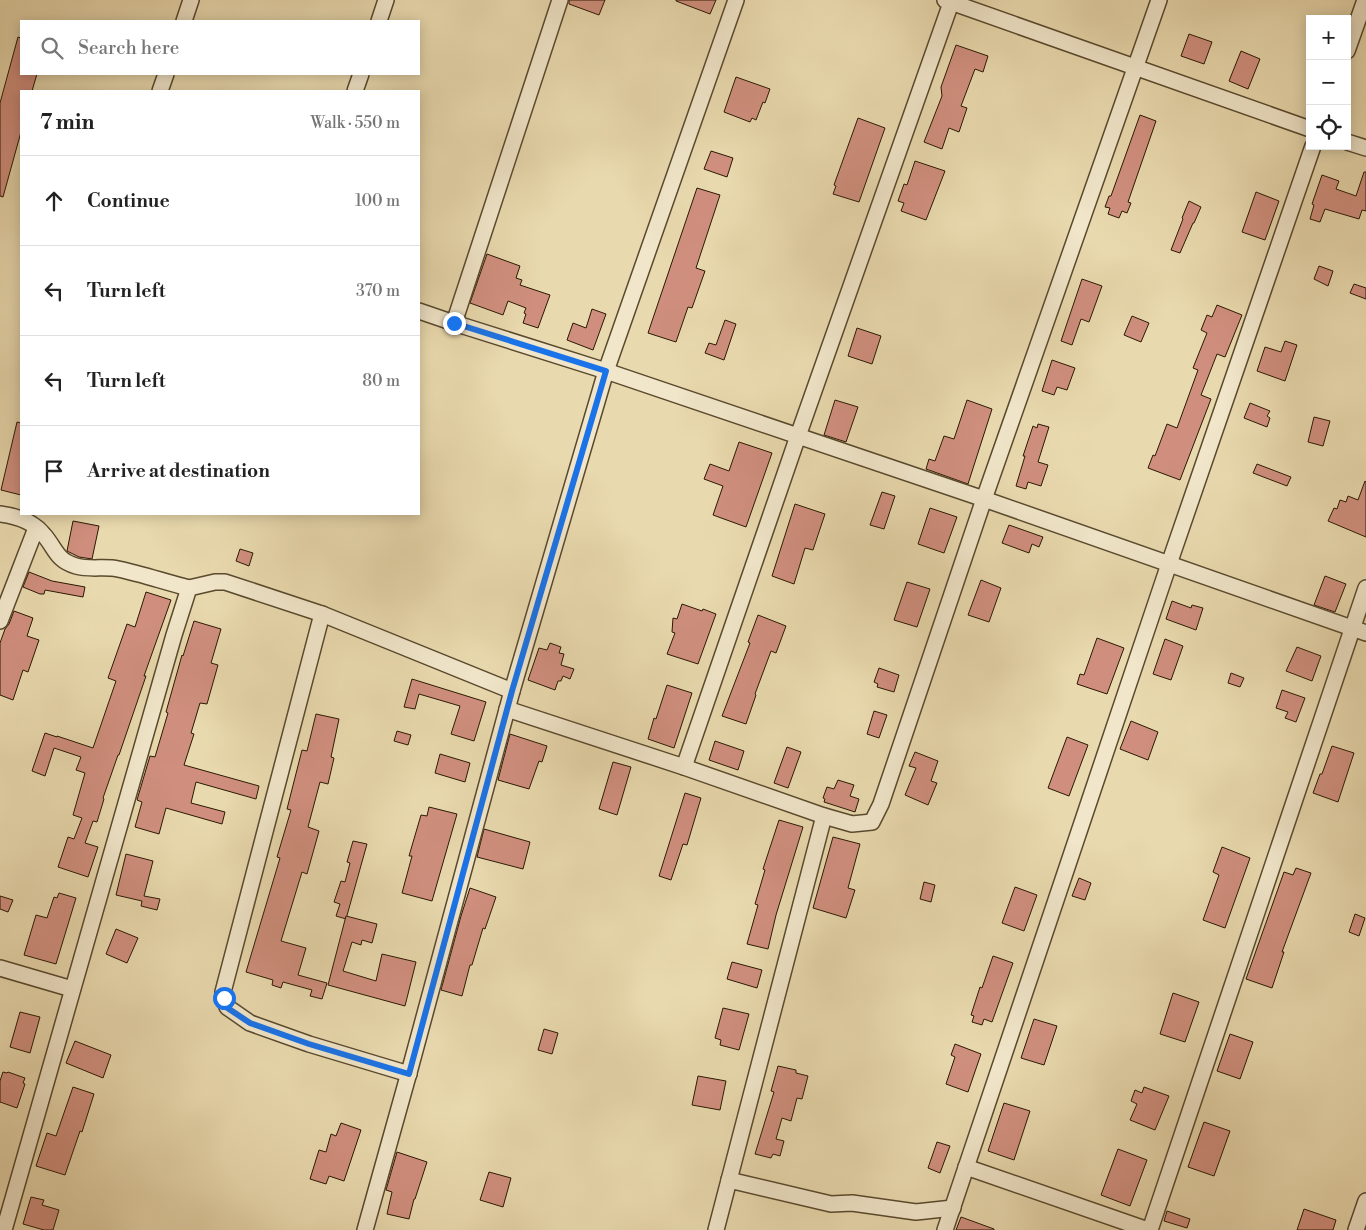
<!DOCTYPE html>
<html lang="en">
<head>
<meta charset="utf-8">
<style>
	body { margin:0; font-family:"Libre Bodoni",serif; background:#f6f6f6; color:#222 }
	.controls { position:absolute; right:15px; top:15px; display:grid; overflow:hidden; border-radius:0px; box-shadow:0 2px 12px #0003 }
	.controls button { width:45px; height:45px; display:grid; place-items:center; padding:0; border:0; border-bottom:1px solid #e0e0e0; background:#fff; color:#222; font:25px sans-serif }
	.stop { position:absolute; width:15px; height:15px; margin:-11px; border:4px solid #1a73e8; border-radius:50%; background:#fff }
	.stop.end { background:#1a73e8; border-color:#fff; box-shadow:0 1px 5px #0008 }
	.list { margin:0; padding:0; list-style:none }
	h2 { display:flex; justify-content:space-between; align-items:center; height:65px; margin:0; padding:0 20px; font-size:21px }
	h2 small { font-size:16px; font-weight:400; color:#767676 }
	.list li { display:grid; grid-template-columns:32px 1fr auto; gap:15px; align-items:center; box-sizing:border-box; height:90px; padding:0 20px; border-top:1px solid #e0e0e0 }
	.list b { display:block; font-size:19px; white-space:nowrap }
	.list em { font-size:16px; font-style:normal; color:#767676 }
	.icon { flex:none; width:28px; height:28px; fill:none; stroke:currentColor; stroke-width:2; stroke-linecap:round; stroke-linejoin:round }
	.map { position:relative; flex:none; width:1366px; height:1230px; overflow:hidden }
	.search { position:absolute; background:#fff; box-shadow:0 2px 12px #0003; left:20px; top:20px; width:400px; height:55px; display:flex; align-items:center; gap:12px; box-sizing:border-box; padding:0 18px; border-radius:0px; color:#767676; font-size:19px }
	.panel { position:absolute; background:#fff; box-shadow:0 2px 12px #0003; left:20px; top:90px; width:400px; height:425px; border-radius:0px }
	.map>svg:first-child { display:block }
	.building { fill:#d08f7e; stroke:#291902 }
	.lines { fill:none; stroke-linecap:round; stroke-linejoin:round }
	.minor-casing { stroke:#59492d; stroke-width:18 }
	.minor { stroke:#f1e6ca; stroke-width:15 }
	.route { stroke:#1a73e8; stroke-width:6 }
</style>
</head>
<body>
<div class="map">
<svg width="1366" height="1230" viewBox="0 0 1366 1230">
	<rect width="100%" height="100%" fill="#e9d9ae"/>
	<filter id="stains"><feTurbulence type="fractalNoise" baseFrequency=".004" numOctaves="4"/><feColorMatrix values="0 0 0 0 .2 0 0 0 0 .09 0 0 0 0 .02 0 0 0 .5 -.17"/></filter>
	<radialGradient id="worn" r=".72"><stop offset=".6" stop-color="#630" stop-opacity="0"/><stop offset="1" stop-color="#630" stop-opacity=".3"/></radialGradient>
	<g class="building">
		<path d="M 569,0 L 605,0 L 599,15 L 569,4 Z"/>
		<path d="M 676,0 L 716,0 L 710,14 L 676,1 Z"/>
		<path d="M 1189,34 L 1212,42 L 1204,64 L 1181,56 Z"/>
		<path d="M 18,37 L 21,38 L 21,74 L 37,74 L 32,91 L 21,91 L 21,132 L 3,197 L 0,196 L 0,103 Z"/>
		<path d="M 956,45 L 988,56 L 983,72 L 975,69 L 961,106 L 967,108 L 959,132 L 949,128 L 942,149 L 924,142 L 942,96 L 941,87 Z"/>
		<path d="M 1241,51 L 1260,59 L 1248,89 L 1229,81 Z"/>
		<path d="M 736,77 L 770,89 L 765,103 L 763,102 L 756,120 L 752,118 L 750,122 L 724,112 Z"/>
		<path d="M 1140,115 L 1156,121 L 1128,202 L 1131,203 L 1127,213 L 1122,211 L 1119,218 L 1108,214 L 1110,208 L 1105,207 L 1109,196 L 1111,196 Z"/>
		<path d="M 858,118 L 885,128 L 859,202 L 833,194 L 836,186 L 834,185 Z"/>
		<path d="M 711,151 L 733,158 L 727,177 L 704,169 Z"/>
		<path d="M 915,161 L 945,171 L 926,220 L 901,211 L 904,203 L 898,201 L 904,184 L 907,185 Z"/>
		<path d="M 1364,172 L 1366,172 L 1366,211 L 1362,210 L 1359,219 L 1325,209 L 1320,222 L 1310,219 L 1314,205 L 1312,204 L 1322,175 L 1339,181 L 1336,189 L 1356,196 Z"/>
		<path d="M 697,188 L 720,195 L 696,268 L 705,271 L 692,308 L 688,307 L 676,342 L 648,333 Z"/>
		<path d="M 1256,192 L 1279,201 L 1265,240 L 1242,232 Z"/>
		<path d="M 1189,201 L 1201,207 L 1194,223 L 1193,223 L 1180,253 L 1171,250 L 1183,219 L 1182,218 Z"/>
		<path d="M 487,254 L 520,266 L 516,278 L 522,280 L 520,285 L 550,295 L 538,328 L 523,323 L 526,314 L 524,313 L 526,308 L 508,301 L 503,315 L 470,303 Z"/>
		<path d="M 1319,266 L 1333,271 L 1328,286 L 1314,279 Z"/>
		<path d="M 1082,279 L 1102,286 L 1089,322 L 1081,319 L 1072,345 L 1061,341 Z"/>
		<path d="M 1354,284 L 1366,288 L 1366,299 L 1350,293 Z"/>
		<path d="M 1217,305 L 1242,315 L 1225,357 L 1217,354 L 1201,395 L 1211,399 L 1180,480 L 1148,468 L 1153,455 L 1155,456 L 1167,424 L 1177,428 L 1198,370 L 1193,368 L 1207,333 L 1201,330 L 1207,315 L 1212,317 Z"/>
		<path d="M 592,309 L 606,314 L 593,350 L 567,340 L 573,323 L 586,328 Z"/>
		<path d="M 1132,316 L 1149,323 L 1141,342 L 1124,335 Z"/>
		<path d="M 725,320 L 736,324 L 724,360 L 705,353 L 709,343 L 716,345 Z"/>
		<path d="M 857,328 L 881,336 L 872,364 L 848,356 Z"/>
		<path d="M 1285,341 L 1297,345 L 1285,381 L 1257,371 L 1265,347 L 1281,352 Z"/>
		<path d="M 1052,360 L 1075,368 L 1067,390 L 1057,387 L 1054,395 L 1042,391 Z"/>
		<path d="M 835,400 L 858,407 L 846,442 L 824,435 Z"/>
		<path d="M 967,400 L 992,409 L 968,484 L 926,469 L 929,459 L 935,461 L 944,436 L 954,439 Z"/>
		<path d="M 1250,403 L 1270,411 L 1267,416 L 1270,418 L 1267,427 L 1244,418 Z"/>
		<path d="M 1314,417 L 1330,421 L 1323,446 L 1308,442 Z"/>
		<path d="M 17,422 L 21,423 L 21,495 L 1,490 Z"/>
		<path d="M 1038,424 L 1049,427 L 1038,462 L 1048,465 L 1041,486 L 1028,482 L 1026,489 L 1016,486 L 1025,456 L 1023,456 L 1033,426 L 1037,428 Z"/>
		<path d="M 739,442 L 772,453 L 746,527 L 713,515 L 723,486 L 704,479 L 710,464 L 729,471 Z"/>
		<path d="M 1257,464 L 1291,477 L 1287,486 L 1253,473 Z"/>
		<path d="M 1365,481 L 1366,482 L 1366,537 L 1328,521 L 1334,508 L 1337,509 L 1340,500 L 1346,502 L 1348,496 L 1358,500 Z"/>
		<path d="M 882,492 L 895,496 L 884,529 L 870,525 Z"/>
		<path d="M 795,504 L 825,514 L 813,550 L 805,548 L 794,584 L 772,576 Z"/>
		<path d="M 930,508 L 957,517 L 944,553 L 918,544 Z"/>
		<path d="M 73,521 L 99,526 L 92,559 L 79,557 L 67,551 Z"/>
		<path d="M 1009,525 L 1043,537 L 1039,547 L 1032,544 L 1029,553 L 1002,543 Z"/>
		<path d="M 240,549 L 253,553 L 249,566 L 236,561 Z"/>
		<path d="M 29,572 L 52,581 L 85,587 L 83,597 L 45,590 L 44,594 L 40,594 L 23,587 Z"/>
		<path d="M 1325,576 L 1346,584 L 1335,612 L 1314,605 Z"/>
		<path d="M 981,580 L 1001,588 L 989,622 L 968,615 Z"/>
		<path d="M 907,582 L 930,589 L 917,627 L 894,620 Z"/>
		<path d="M 146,592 L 171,600 L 144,676 L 146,676 L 119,755 L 118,755 L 103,798 L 104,799 L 97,822 L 93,821 L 85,843 L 98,847 L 88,877 L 58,867 L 68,837 L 74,839 L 82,818 L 73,815 L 85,773 L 76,770 L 81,757 L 54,748 L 45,776 L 32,771 L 45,733 L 57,737 L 57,736 L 93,748 L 116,681 L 108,678 L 127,624 L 135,627 Z"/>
		<path d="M 1172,601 L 1191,608 L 1192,605 L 1203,608 L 1196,630 L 1166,619 Z"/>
		<path d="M 682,604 L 702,611 L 703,609 L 716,614 L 698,664 L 667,654 L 675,633 L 672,632 L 673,618 L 677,619 Z"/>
		<path d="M 14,611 L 33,618 L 27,636 L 39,640 L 28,672 L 23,670 L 13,700 L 0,695 L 0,643 L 5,629 L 9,624 Z"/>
		<path d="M 758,615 L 786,626 L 776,653 L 771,651 L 755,694 L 756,695 L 746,724 L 722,716 L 750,643 L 748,642 Z"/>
		<path d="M 194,621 L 221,629 L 211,663 L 218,665 L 207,704 L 200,703 L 191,733 L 194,734 L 184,765 L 259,786 L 256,799 L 196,782 L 191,803 L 225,812 L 222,824 L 166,808 L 159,834 L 135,827 L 142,802 L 137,800 L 150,756 L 155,757 L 168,713 L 166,712 L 182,655 L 183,656 Z"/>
		<path d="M 1097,638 L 1124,648 L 1107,694 L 1077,684 L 1080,674 L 1084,675 Z"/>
		<path d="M 1165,639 L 1183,646 L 1171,680 L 1153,674 Z"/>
		<path d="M 550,643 L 561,647 L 559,653 L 564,654 L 561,665 L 574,669 L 570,679 L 563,676 L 561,681 L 558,681 L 555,690 L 528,680 L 539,648 L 547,650 Z"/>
		<path d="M 1297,647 L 1321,656 L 1312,681 L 1286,671 Z"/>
		<path d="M 879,668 L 899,675 L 894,692 L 877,687 L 878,684 L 874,682 Z"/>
		<path d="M 1231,673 L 1244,678 L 1240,687 L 1228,683 Z"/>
		<path d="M 412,679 L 486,702 L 474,741 L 451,734 L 460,706 L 419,694 L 415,709 L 404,707 Z"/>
		<path d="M 667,685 L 692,693 L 674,748 L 648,739 L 654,718 L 656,719 Z"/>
		<path d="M 1282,690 L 1305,698 L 1296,722 L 1285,718 L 1288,712 L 1276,708 Z"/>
		<path d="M 874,711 L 887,715 L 879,738 L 867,734 Z"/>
		<path d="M 316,714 L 339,719 L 331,757 L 334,758 L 328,784 L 320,782 L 308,827 L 319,831 L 307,874 L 302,872 L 281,941 L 306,948 L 298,975 L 327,983 L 322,999 L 310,996 L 312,990 L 283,982 L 281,988 L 272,985 L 273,980 L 246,972 L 280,858 L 277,857 L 291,810 L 287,809 L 302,750 L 307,751 Z"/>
		<path d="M 1131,721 L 1158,732 L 1148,760 L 1120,749 Z"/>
		<path d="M 397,731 L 411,735 L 408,745 L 394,741 Z"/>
		<path d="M 510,734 L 547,746 L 542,762 L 539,761 L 529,789 L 498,780 Z"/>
		<path d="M 1067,737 L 1088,745 L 1069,796 L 1048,788 Z"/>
		<path d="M 715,741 L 744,751 L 738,770 L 709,760 Z"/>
		<path d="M 1332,746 L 1354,753 L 1338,802 L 1313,793 L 1320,774 L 1322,774 Z"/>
		<path d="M 787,747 L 801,752 L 788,788 L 774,783 Z"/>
		<path d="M 915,752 L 938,761 L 931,781 L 937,783 L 928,805 L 905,795 L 916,768 L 909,766 Z"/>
		<path d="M 440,754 L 470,763 L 465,782 L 435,773 Z"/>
		<path d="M 613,762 L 631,767 L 617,815 L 599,809 Z"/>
		<path d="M 838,780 L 854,785 L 850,796 L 859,799 L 855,812 L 824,802 L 825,799 L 823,798 L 827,787 L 834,789 Z"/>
		<path d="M 685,793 L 701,798 L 687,845 L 683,844 L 671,880 L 659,876 Z"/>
		<path d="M 429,807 L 457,814 L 432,901 L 402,893 L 412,856 L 409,856 L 421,815 L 427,816 Z"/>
		<path d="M 779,820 L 803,827 L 776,915 L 768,949 L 747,944 L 758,905 L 755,904 L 765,870 L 763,869 Z"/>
		<path d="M 484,829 L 530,842 L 523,869 L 477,857 Z"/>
		<path d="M 833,837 L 860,844 L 848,888 L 855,890 L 846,918 L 813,908 Z"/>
		<path d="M 353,841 L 367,844 L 346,919 L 336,916 L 340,904 L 334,902 L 341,881 L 345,882 L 350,863 L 347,862 Z"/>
		<path d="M 1222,847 L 1250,858 L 1225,928 L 1203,920 L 1219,875 L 1213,872 Z"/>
		<path d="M 126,854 L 153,861 L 144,896 L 160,899 L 157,910 L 141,906 L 142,901 L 116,895 Z"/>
		<path d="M 1296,868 L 1311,873 L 1282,952 L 1284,952 L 1272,988 L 1246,979 L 1284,872 L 1293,875 Z"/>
		<path d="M 1079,878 L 1091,883 L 1085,900 L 1072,896 Z"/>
		<path d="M 924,882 L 935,885 L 931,902 L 920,899 Z"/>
		<path d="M 1015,887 L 1037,895 L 1024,931 L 1002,923 Z"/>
		<path d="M 470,888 L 496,897 L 485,929 L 483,928 L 472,965 L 470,965 L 462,996 L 441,990 L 461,916 Z"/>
		<path d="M 59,893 L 76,898 L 56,964 L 24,955 L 36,915 L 47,918 L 54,897 L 57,898 Z"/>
		<path d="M 0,896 L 13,900 L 8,912 L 0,909 Z"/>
		<path d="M 1355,914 L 1365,918 L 1359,936 L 1349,932 Z"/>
		<path d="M 346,916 L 377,924 L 372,943 L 362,940 L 361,945 L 352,942 L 343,971 L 376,981 L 382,954 L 416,962 L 405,1006 L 328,985 Z"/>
		<path d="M 116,929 L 138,938 L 127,963 L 106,954 Z"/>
		<path d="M 993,956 L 1013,963 L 992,1022 L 984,1019 L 982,1025 L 972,1022 L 974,1016 L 971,1015 L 980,987 L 982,988 Z"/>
		<path d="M 732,962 L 762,970 L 757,988 L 727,979 Z"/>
		<path d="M 1173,993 L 1199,1002 L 1185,1042 L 1160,1034 Z"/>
		<path d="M 723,1008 L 749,1014 L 739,1050 L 720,1045 L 721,1040 L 715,1038 Z"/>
		<path d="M 20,1012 L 40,1017 L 30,1053 L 10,1047 Z"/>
		<path d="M 1034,1019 L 1057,1026 L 1044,1065 L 1021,1058 Z"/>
		<path d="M 544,1029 L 558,1033 L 552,1054 L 538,1050 Z"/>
		<path d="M 1230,1034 L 1253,1042 L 1240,1079 L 1217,1071 Z"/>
		<path d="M 75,1041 L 111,1055 L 103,1078 L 66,1063 Z"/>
		<path d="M 955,1044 L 981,1054 L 968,1092 L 946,1084 L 955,1057 L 951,1055 Z"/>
		<path d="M 778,1066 L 796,1070 L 796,1073 L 808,1076 L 802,1099 L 797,1098 L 791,1121 L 782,1118 L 776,1139 L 784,1141 L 780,1156 L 773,1154 L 771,1158 L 755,1154 L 774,1092 L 771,1091 Z"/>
		<path d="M 3,1072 L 7,1073 L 8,1072 L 25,1078 L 23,1083 L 25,1084 L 17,1108 L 0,1102 L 0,1081 Z"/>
		<path d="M 698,1076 L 726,1081 L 720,1110 L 692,1105 Z"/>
		<path d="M 73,1087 L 94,1094 L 82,1132 L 80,1131 L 65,1175 L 36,1166 L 47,1133 L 56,1136 Z"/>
		<path d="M 1144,1087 L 1169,1096 L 1155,1130 L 1130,1120 L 1137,1104 L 1131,1101 L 1135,1090 L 1142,1093 Z"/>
		<path d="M 1004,1103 L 1030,1111 L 1014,1160 L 988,1151 Z"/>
		<path d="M 1204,1122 L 1230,1131 L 1214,1176 L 1188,1167 Z"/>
		<path d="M 341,1123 L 361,1130 L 344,1181 L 329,1176 L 326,1184 L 310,1179 L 319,1150 L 326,1152 L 331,1134 L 336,1136 Z"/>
		<path d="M 937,1142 L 950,1146 L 940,1173 L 928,1168 Z"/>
		<path d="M 1118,1149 L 1147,1160 L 1130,1206 L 1101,1195 Z"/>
		<path d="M 397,1152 L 427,1162 L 415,1199 L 414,1199 L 409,1219 L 387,1214 L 392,1192 L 386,1190 Z"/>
		<path d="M 489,1172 L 511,1178 L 503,1207 L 480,1200 Z"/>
		<path d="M 31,1197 L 44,1200 L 42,1205 L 59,1210 L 53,1230 L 44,1230 L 23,1224 Z"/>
		<path d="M 1304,1209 L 1336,1220 L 1333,1230 L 1297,1230 Z"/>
		<path d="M 1167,1211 L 1190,1219 L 1187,1228 L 1164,1221 Z"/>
		<path d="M 961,1217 L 994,1229 L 994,1230 L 956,1230 Z"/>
	</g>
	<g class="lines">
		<g class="minor-casing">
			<g id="minor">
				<path d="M 945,0 L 1310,129"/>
				<path d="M 184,21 L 191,0"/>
				<path d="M 379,21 L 386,0"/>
				<path d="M 1347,51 L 1365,0"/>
				<path d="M 160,91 L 166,74"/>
				<path d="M 355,91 L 361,74"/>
				<path d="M 1347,142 L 1366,148"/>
				<path d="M 419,311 L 454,323 L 606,371 L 984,499 L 1366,633"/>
				<path d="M 454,323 L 560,0"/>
				<path d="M 0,514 C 16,516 34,522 44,535 C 56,549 56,560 76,566 C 90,570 105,566 118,569 C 142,574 165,582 189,588"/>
				<path d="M 322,614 L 223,992 L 224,998 L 227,1007 L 250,1023 L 309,1044 L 409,1074"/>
				<path d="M 0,621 L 36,528"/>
				<path d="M 507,709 L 684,767 L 824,816 L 852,824 L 872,822 L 881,804 L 984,499 L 1159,0"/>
				<path d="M 684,767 L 798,436 L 952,0"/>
				<path d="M 0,968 L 72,989"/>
				<path d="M 966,1167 L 1148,1230"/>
				<path d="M 729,1180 L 831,1204 L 852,1203 L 916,1212 L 953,1208"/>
				<path d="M 4,1230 L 174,635 L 189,588 L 215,582 L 225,582 L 322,614 L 512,691"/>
				<path d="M 365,1230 L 410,1069 L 512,691 L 606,371 L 736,0"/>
				<path d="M 716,1230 L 824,816"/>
				<path d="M 945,1230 L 1169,564 L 1313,146"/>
				<path d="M 1150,1230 L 1366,588"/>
				<path d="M 1356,1230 L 1366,1201"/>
			</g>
		</g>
		<use href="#minor" class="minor"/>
	</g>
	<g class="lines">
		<path class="route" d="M 224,998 L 226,1007 L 250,1023 L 309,1044 L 409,1074 L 512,691 L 606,371 L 454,323"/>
	</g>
	<rect width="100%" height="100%" filter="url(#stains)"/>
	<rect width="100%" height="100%" fill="url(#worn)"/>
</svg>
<div class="controls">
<button>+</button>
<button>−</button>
<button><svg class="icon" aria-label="locate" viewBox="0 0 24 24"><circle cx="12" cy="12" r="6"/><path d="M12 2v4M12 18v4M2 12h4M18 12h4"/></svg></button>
</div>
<div class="stop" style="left:224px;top:998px"></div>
<div class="stop end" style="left:454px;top:323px"></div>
<div class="search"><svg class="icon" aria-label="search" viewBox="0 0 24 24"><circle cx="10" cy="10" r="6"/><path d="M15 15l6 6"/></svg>Search here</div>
<section class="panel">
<h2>7 min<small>Walk · 550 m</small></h2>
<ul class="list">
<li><svg class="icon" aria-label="ahead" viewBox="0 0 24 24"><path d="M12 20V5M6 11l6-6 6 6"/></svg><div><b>Continue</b></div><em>100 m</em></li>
<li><svg class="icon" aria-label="left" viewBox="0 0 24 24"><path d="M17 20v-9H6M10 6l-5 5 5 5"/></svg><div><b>Turn left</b></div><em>370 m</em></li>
<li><svg class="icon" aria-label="left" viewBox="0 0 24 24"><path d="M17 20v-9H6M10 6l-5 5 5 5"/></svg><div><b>Turn left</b></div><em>80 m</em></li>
<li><svg class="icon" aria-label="arrive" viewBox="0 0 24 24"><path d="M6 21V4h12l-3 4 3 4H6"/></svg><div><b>Arrive at destination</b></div></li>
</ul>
</section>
</div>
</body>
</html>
